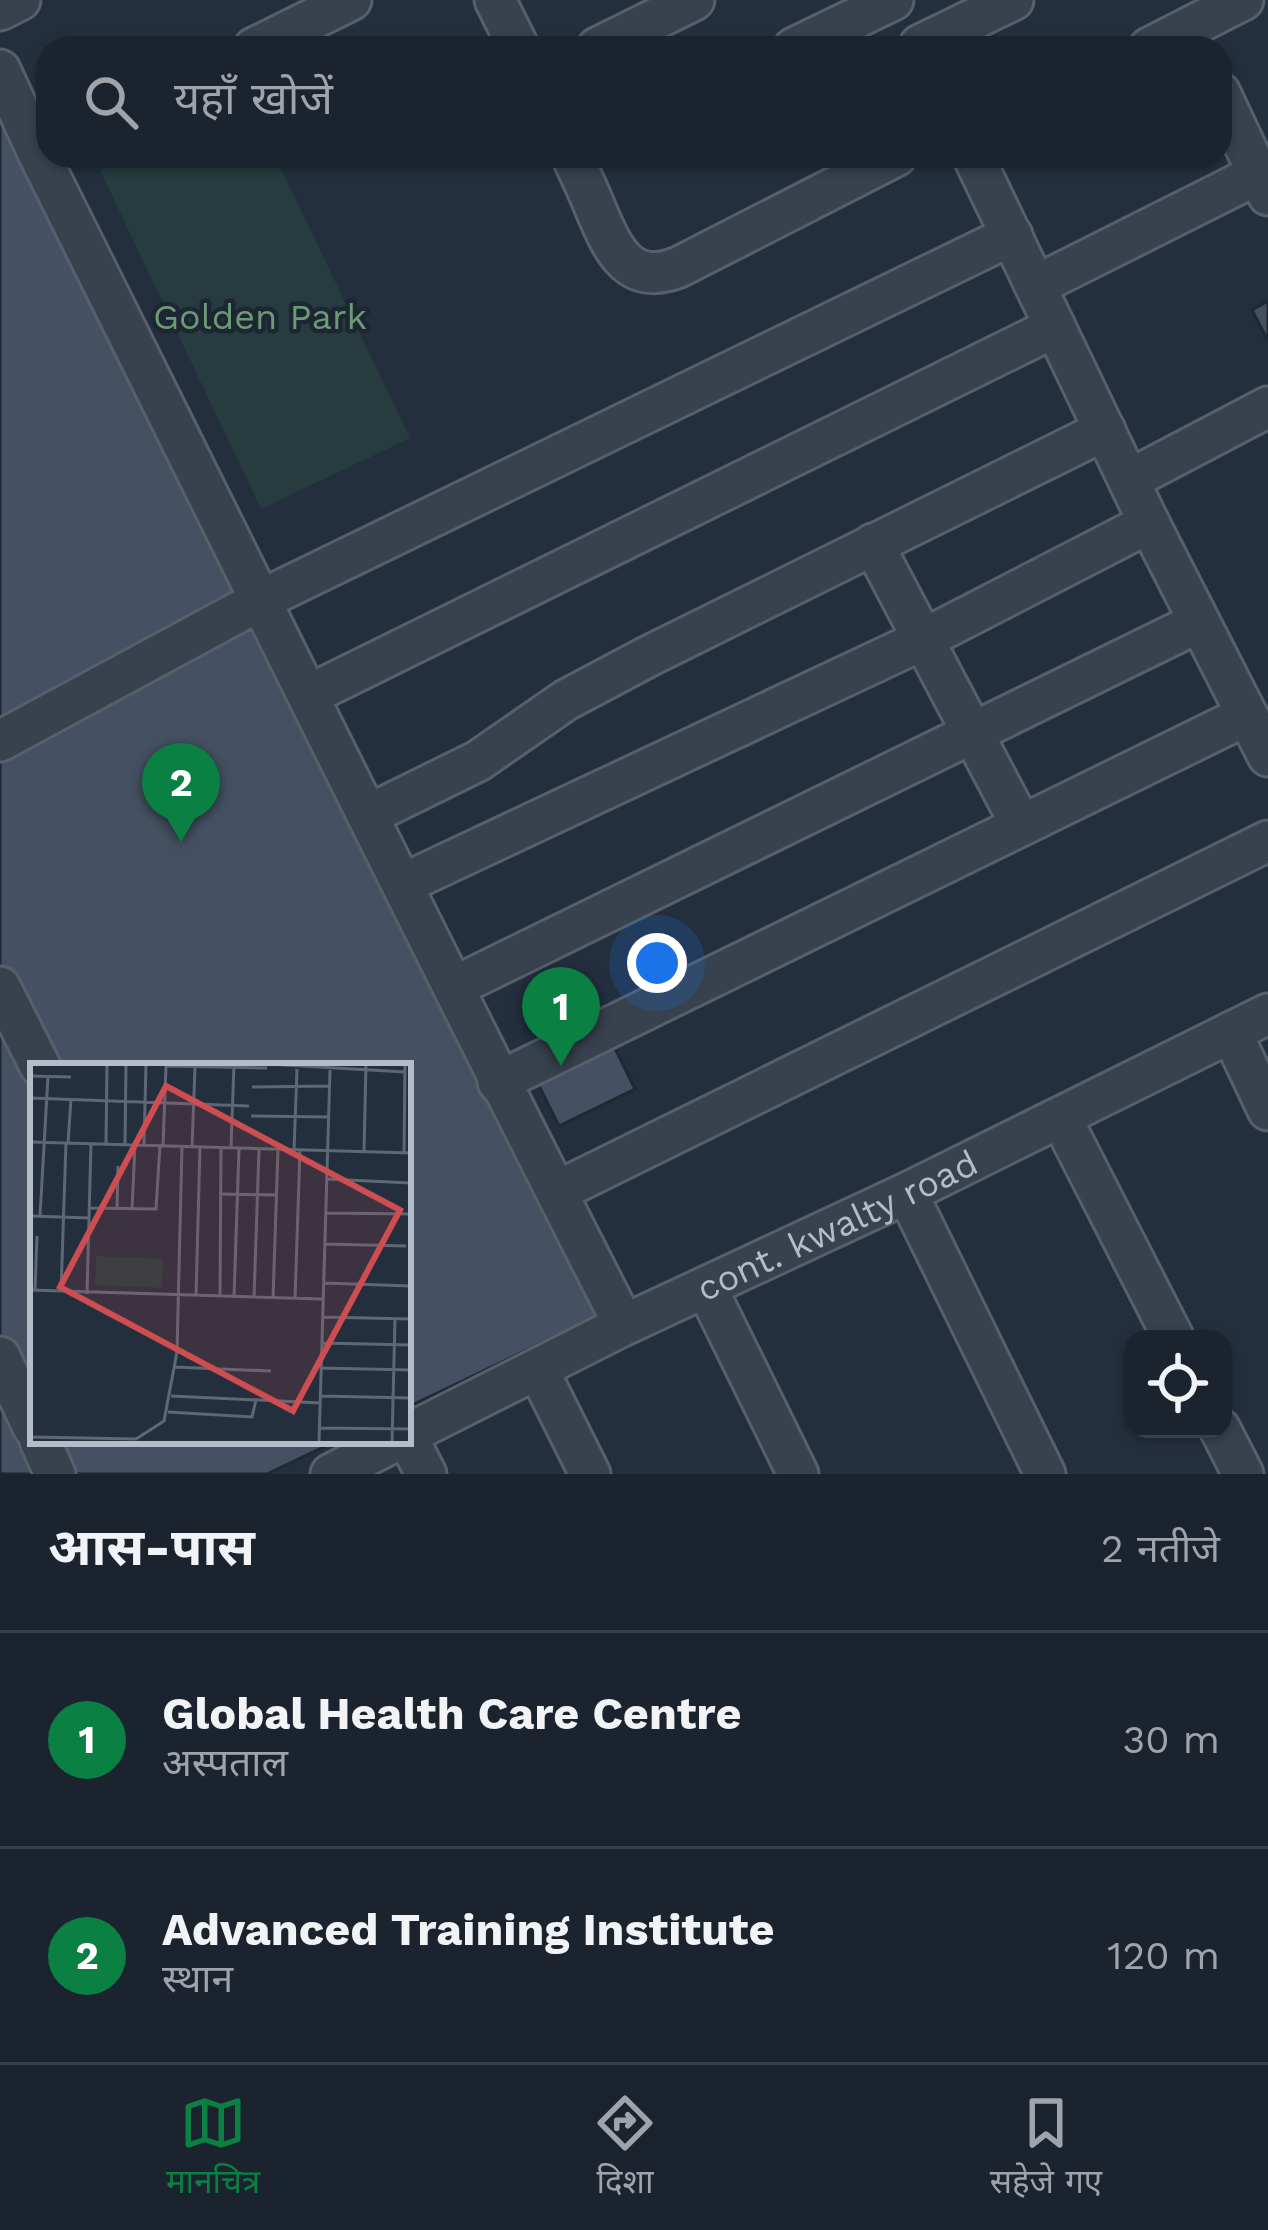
<!DOCTYPE html>
<html lang="hi">
<head>
<meta charset="utf-8">
<style>
	body { margin:0; font-family:"Work Sans","Noto Sans Devanagari",sans-serif; background:#242b36; color:#f1f3f6 }
	.controls { position:absolute; right:36px; bottom:36px; display:grid; overflow:hidden; border-radius:24px; box-shadow:0 3px 9px #0004 }
	.controls button { width:108px; height:108px; display:grid; place-items:center; padding:0; border:0; border-bottom:3px solid #39404a; background:#1b232e; color:#f1f3f6; font:60px sans-serif }
	.you { position:absolute; left:657px; top:963px; width:42px; height:42px; margin:-30px; border:9px solid #fff; border-radius:50%; background:#1a73e8; box-shadow:0 0 0 18px #1a73e833 }
	.badge { display:grid; place-items:center; width:78px; height:78px; border-radius:50%; background:#0b8043; color:#fff; font-size:39px; font-weight:700 }
	.pin { position:absolute; translate:-50% -99px; filter:drop-shadow(0 3px 6px #0008) }
	.pin::after { content:''; position:absolute; top:63px; width:42px; height:36px; background:inherit; clip-path:polygon(0 0,100% 0,50% 100%) }
	.list { margin:0; padding:0; list-style:none }
	h2 { display:flex; justify-content:space-between; align-items:center; height:156px; margin:0; padding:0 48px; font-size:51px }
	h2 small { font-size:39px; font-weight:400; color:#a0a4aa }
	.list li { display:grid; grid-template-columns:78px 1fr auto; gap:36px; align-items:center; box-sizing:border-box; height:216px; padding:0 48px; border-top:3px solid #39404a }
	.list b { display:block; font-size:45px; white-space:nowrap }
	.list p { margin:0; font-size:39px; white-space:nowrap; color:#a0a4aa }
	.list em { font-size:39px; font-style:normal; color:#a0a4aa }
	.icon { flex:none; width:66px; height:66px; fill:none; stroke:currentColor; stroke-width:2; stroke-linecap:round; stroke-linejoin:round }
	.map { position:relative; flex:none; width:1268px; height:1474px; overflow:hidden }
	.search { position:absolute; background:#1b232e; box-shadow:0 3px 9px #0004; left:36px; right:36px; top:36px; height:132px; display:flex; align-items:center; gap:30px; box-sizing:border-box; padding:0 42px; border-radius:36px; color:#a0a4aa; font-size:45px }
	.sheet { height:588px; background:#1b232e }
	nav { display:flex; justify-content:space-around; align-items:center; box-sizing:border-box; height:168px; border-top:3px solid #39404a; background:#1b232e; font-size:33px; color:#a0a4aa }
	nav a { display:grid; justify-items:center; gap:6px }
	nav .on { color:#0b8043 }
	.map>svg:first-child { display:block }
	.green { fill:#263c3f }
	.building { fill:#455162; stroke:#1f2835; stroke-width:3 }
	.lines { fill:none; stroke-linecap:round; stroke-linejoin:round }
	.minor-casing { stroke:#565f6c; stroke-width:45 }
	.minor { stroke:#38414e; stroke-width:39 }
	.labels { text-anchor:middle; stroke-width:9; stroke-linejoin:round; paint-order:stroke }
	.park-label { font-size:36px; fill:#6b9a76; stroke:#1d2633 }
	.street-label { font-size:36px; fill:#b4bcc9; stroke:#1d2633 }
	.inset-road { fill:none; stroke:#5e6776; stroke-width:3 }
	.view { fill:#ce4d50; fill-opacity:0.15; stroke:#ce4d50; stroke-width:6 }
	.inset-edge { fill:none; stroke:#b4bcc9; stroke-width:6 }
</style>
</head>
<body>
<div class="map">
<svg width="1268" height="1474" viewBox="0 0 1268 1474">
	<rect width="100%" height="100%" fill="#242f3e"/>
	<path class="green" d="M 130,156 L 275,156 L 410,438 L 261,509 L 100,170 Z"/>
	<g class="building">
		<path d="M 0,111 L 604,1313 L 408,1407 L 408,1066 L 33,1066 L 33,1441 L 336,1441 L 267,1474 L 0,1474 Z"/>
		<path d="M 1268,301 L 1268,341 L 1252,310 Z"/>
		<path d="M 609,1036 L 635,1089 L 559,1126 L 533,1074 Z"/>
	</g>
	<g class="lines">
		<g class="minor-casing">
			<g id="minor">
				<path d="M 495,0 L 519,48"/>
				<path d="M 0,10 L 20,0"/>
				<path d="M 920,45 L 1013,0"/>
				<path d="M 254,48 L 351,0"/>
				<path d="M 597,48 L 694,0"/>
				<path d="M 794,48 L 893,0"/>
				<path d="M 1149,48 L 1243,0"/>
				<path d="M 0,70 L 39,155 C 234,545 425,937 624,1325"/>
				<path d="M 1220,93 L 1268,195"/>
				<path d="M 572,156 C 580,174 589,192 596,210 C 613,250 629,287 679,267 L 896,156"/>
				<path d="M 973,156 L 1149,523 L 1268,756"/>
				<path d="M 1037,285 L 1268,169"/>
				<path d="M 1129,480 L 1268,407"/>
				<path d="M 873,544 L 1021,825"/>
				<path d="M 309,695 L 1055,327"/>
				<path d="M 0,741 L 261,600 L 1012,235"/>
				<path d="M 368,815 L 478,761 L 566,700 L 649,656 L 1105,430"/>
				<path d="M 403,884 L 922,640 L 1149,523"/>
				<path d="M 0,987 L 40,1066"/>
				<path d="M 454,987 L 1199,622"/>
				<path d="M 1231,1032 L 1268,1110"/>
				<path d="M 498,1082 L 1247,715"/>
				<path d="M 1061,1118 L 1174,1339"/>
				<path d="M 556,1192 L 1268,841"/>
				<path d="M 907,1193 L 1045,1474"/>
				<path d="M 706,1287 L 798,1474"/>
				<path d="M 0,1357 L 33,1427"/>
				<path d="M 538,1370 L 590,1474"/>
				<path d="M 1220,1429 L 1243,1474"/>
				<path id="s1" d="M 408,1434 L 624,1325 L 907,1193 L 1268,1014"/>
				<path d="M 408,1439 L 426,1474"/>
				<path d="M 40,1441 L 55,1474"/>
				<path d="M 331,1474 L 395,1441"/>
			</g>
		</g>
		<use href="#minor" class="minor"/>
	</g>
	<g class="labels">
		<g class="park-label">
			<text x="260" y="329">Golden Park</text>
		</g>
		<g class="street-label">
			<text dy="13" stroke="none"><textPath href="#s1" startOffset="477">cont. kwalty road</textPath></text>
		</g>
	</g>
	<g transform="translate(30 1063)">
		<rect width="381" height="381" fill="#242f3e"/>
		<path d="M 66,193 L 133,196 L 132,225 L 65,222 Z" fill="#263c3f"/>
		<path class="inset-road" d="M 237,1 L 375,9M 0,13 L 41,14M 222,24 L 299,23M 0,35 L 219,43M 221,53 L 299,54M 0,79 L 381,90M 38,80 L 41,36M 76,81 L 77,1M 95,81 L 96,1M 114,82 L 116,1M 133,83 L 136,3 L 237,5M 162,84 L 165,3M 201,85 L 204,1M 264,87 L 267,6M 334,88 L 336,1M 374,90 L 375,1M 297,116 L 381,120M 189,131 L 246,132M 60,145 L 126,146 L 130,82M 87,146 L 88,103M 102,146 L 105,82M 296,150 L 381,151M 0,153 L 60,155M 10,153 L 18,13M 295,181 L 376,183M 293,220 L 381,223M 0,227 L 292,236M 5,227 L 7,173M 31,229 L 36,80M 57,231 L 61,80M 166,233 L 170,84M 190,234 L 191,85M 204,234 L 209,86M 224,235 L 229,86M 243,236 L 248,86M 265,236 L 270,87M 292,254 L 381,256M 291,280 L 381,282M 144,304 L 241,308M 291,305 L 381,307M 141,333 L 291,340M 291,333 L 381,335M 138,349 L 222,354 L 226,337M 290,365 L 381,366M 0,374 L 106,376 L 134,358 L 147,289 L 152,83M 289,380 L 300,7M 362,380 L 365,255"/>
		<path class="view" d="M 136,23 L 370,147 L 263,348 L 30,224 Z"/>
		<rect width="381" height="381" class="inset-edge"/>
	</g>
</svg>
<div class="controls">
<button><svg class="icon" aria-label="locate" viewBox="0 0 24 24"><circle cx="12" cy="12" r="6"/><path d="M12 2v4M12 18v4M2 12h4M18 12h4"/></svg></button>
</div>
<div class="you"></div>
<div class="pin badge" style="left:561px;top:1066px">1</div>
<div class="pin badge" style="left:181px;top:842px">2</div>
<div class="search"><svg class="icon" aria-label="search" viewBox="0 0 24 24"><circle cx="10" cy="10" r="6"/><path d="M15 15l6 6"/></svg>यहाँ खोजें</div>
</div>
<section class="sheet">
<h2>आस-पास<small>2 नतीजे</small></h2>
<ul class="list">
<li><span class="badge">1</span><div><b>Global Health Care Centre</b><p>अस्पताल</p></div><em>30 m</em></li>
<li><span class="badge">2</span><div><b>Advanced Training Institute</b><p>स्थान</p></div><em>120 m</em></li>
</ul>
</section>
<nav>
<a class="on"><svg class="icon" aria-label="map" viewBox="0 0 24 24"><path d="M3 6l6-2 6 2 6-2v14l-6 2-6-2-6 2zM9 4v14M15 6v14"/></svg>मानचित्र</a>
<a><svg class="icon" aria-label="directions" viewBox="0 0 24 24"><path d="M12 3l9 9-9 9-9-9zM9 14v-3h6M13 9l2 2-2 2"/></svg>दिशा</a>
<a><svg class="icon" aria-label="saved" viewBox="0 0 24 24"><path d="M7 4h10v16l-5-4-5 4z"/></svg>सहेजे गए</a>
</nav>
</body>
</html>
